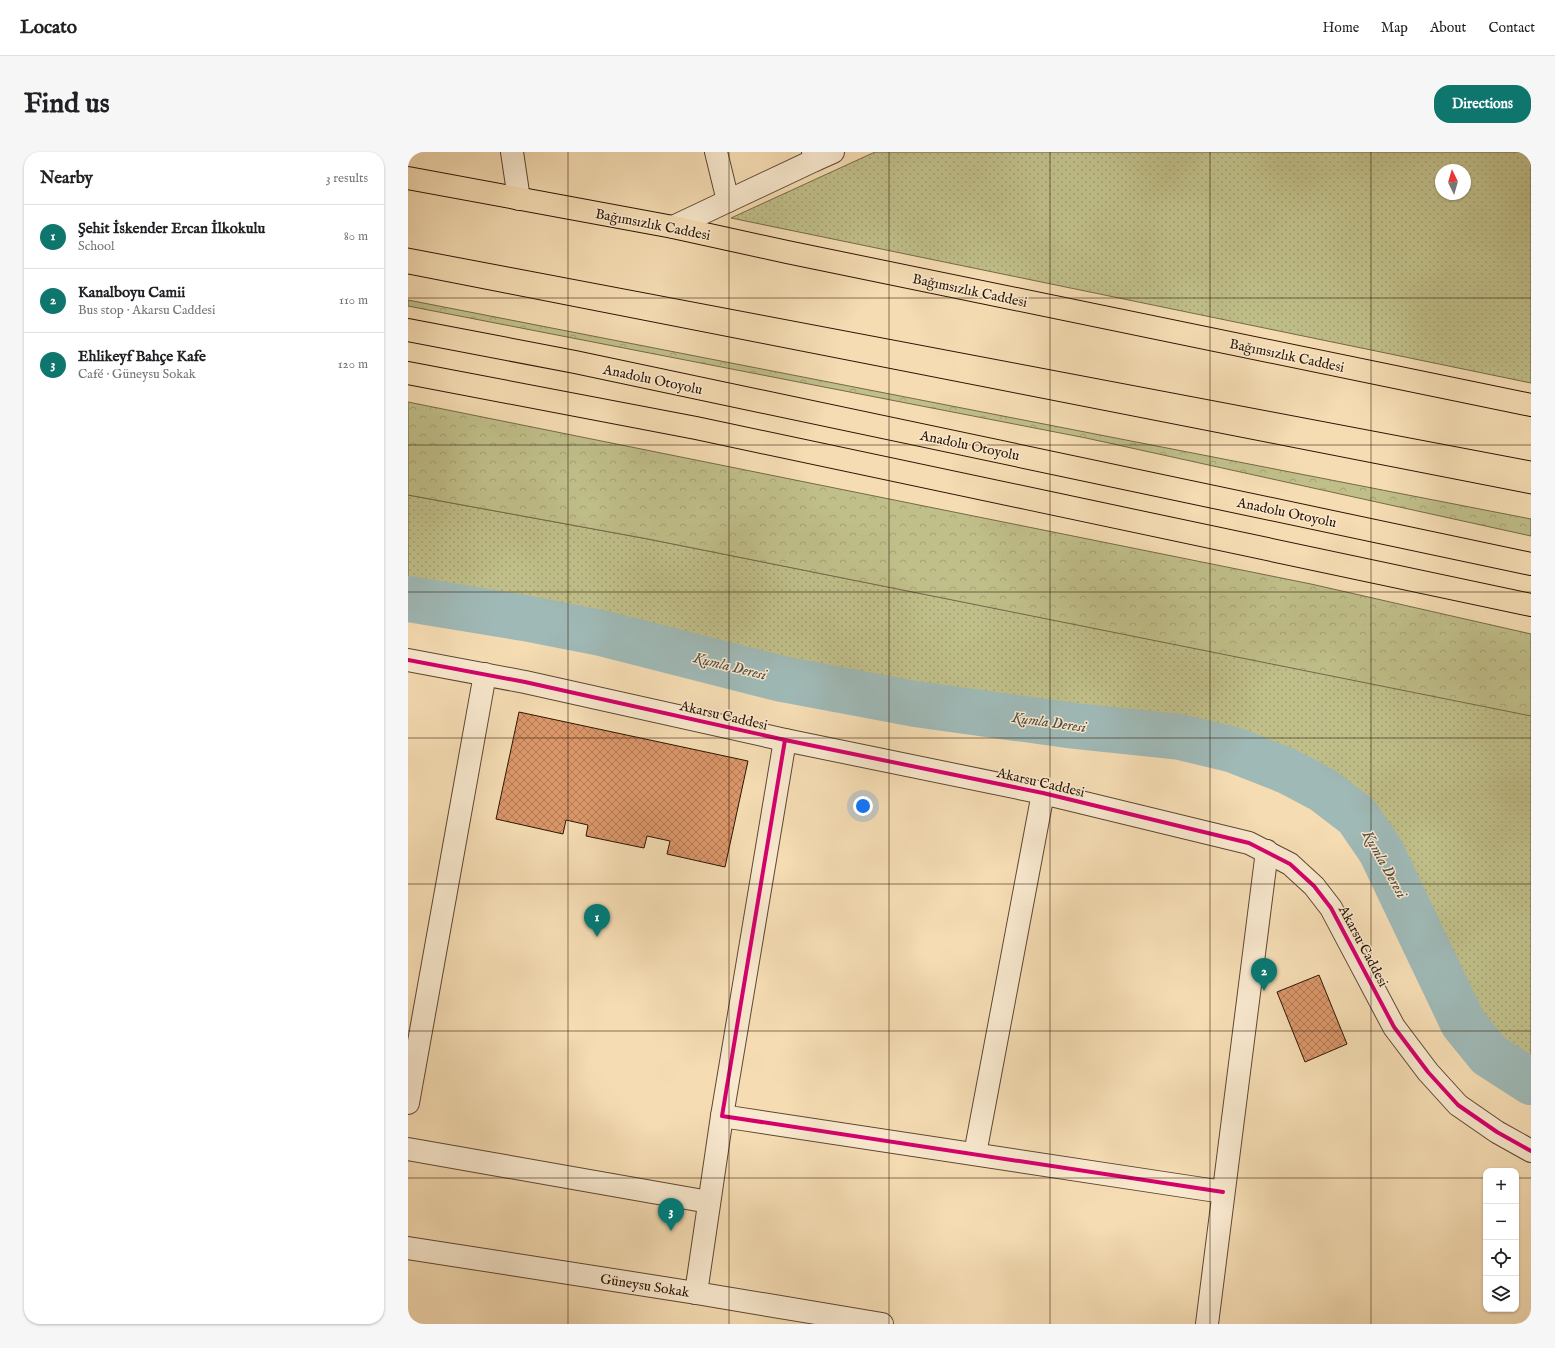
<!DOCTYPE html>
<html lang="en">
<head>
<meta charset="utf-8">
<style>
	body { margin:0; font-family:"IM FELL English",serif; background:#f6f6f6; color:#202124 }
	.controls { position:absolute; right:12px; bottom:12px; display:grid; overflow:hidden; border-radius:8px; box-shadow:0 1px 3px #0004 }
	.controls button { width:36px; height:36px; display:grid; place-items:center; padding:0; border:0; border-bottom:1px solid #e0e0e0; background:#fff; color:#202124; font:20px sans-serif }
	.compass { position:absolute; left:1027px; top:12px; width:36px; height:36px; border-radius:50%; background:#fff; box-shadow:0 1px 3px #0004; rotate:355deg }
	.you { position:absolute; left:455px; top:654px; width:14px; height:14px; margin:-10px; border:3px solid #fff; border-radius:50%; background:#1a73e8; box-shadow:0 0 0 6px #1a73e833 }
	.badge { display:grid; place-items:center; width:26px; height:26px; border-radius:50%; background:#0f766e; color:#fff; font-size:13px; font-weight:700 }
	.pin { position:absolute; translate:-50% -33px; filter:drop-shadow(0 1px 2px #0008) }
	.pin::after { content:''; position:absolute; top:21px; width:14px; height:12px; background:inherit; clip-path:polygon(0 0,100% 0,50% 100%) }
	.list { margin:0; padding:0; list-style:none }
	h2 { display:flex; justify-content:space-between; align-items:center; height:52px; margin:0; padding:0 16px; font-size:17px }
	h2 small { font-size:13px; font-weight:400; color:#757577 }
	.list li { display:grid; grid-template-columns:26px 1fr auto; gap:12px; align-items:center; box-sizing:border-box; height:64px; padding:0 16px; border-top:1px solid #e0e0e0 }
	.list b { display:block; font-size:15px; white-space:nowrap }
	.list p { margin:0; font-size:13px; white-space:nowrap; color:#757577 }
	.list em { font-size:13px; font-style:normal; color:#757577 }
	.icon { flex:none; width:22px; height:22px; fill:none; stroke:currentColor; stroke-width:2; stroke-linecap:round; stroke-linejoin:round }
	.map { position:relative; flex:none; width:1123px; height:1172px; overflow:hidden; border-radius:16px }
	header { display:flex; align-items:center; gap:24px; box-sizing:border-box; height:56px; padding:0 20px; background:#fff; border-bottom:1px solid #e0e0e0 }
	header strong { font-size:19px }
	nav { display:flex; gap:22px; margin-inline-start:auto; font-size:14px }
	.intro { display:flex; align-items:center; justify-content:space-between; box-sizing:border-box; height:96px; padding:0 24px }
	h1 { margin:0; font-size:28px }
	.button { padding:10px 18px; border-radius:16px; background:#0f766e; color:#fff; font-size:14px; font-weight:700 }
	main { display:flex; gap:24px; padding:0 24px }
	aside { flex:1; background:#fff; border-radius:16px; box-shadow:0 1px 3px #0004 }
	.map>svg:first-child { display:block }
	.grass { fill:url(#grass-dots); stroke:#766a47; fill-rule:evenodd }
	.forest { fill:url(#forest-crowns); stroke:#766a47 }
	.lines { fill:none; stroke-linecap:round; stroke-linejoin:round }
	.river { stroke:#9fb9b6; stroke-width:46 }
	.building { fill:url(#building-cross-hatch); stroke:#2c1504 }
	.minor-casing { stroke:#5e4730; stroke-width:24 }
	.major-casing { stroke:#2c1504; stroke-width:24 }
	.highway-casing { stroke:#2c1504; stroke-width:24 }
	.minor { stroke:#f8e8ce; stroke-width:22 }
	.major { stroke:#f5dcb3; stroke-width:22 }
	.highway { stroke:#f5dcb3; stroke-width:22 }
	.tram { stroke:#2c1504; stroke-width:1 }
	.cycleway-casing { stroke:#f8e8ce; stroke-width:6 }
	.cycleway { stroke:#d6006c; stroke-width:4 }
	.grid { fill:none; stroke:#2c1504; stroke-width:1; stroke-opacity:0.55 }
	.labels { text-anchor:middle; stroke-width:3; stroke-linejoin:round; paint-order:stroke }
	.street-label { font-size:14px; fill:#2c1504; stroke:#f8e8ce }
	.water-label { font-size:15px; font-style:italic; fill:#544e42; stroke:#f8e8ce }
</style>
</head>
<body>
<header>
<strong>Locato</strong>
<nav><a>Home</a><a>Map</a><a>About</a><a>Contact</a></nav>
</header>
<div class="intro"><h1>Find us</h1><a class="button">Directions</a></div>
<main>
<aside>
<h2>Nearby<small>3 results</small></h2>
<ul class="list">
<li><span class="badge">1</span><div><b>Şehit İskender Ercan İlkokulu</b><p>School</p></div><em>80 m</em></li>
<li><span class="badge">2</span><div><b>Kanalboyu Camii</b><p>Bus stop · Akarsu Caddesi</p></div><em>110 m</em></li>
<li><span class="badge">3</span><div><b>Ehlikeyf Bahçe Kafe</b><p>Café · Güneysu Sokak</p></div><em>120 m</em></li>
</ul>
</aside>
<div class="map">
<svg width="1123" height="1172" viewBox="0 0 1123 1172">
	<defs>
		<pattern id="grass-dots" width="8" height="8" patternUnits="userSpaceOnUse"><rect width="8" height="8" fill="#c0bf8a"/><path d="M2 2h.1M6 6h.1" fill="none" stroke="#a5a375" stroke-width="1.8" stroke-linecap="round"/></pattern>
		<pattern id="forest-crowns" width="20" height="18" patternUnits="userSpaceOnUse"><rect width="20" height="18" fill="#c0bf8a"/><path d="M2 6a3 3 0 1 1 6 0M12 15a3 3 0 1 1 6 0" fill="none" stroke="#a5a375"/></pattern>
		<pattern id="building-cross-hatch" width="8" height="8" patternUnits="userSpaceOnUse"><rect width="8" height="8" fill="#db976a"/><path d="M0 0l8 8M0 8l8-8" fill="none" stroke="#b27a55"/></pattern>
	</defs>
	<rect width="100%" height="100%" fill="#f5dcb3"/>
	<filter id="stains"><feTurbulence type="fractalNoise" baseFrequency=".005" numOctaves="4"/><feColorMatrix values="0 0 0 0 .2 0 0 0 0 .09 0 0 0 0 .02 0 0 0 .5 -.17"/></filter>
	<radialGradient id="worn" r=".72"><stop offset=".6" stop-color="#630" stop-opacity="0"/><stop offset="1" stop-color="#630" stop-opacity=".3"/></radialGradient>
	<g class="grass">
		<path d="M 467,0 L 1123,0 L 1123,231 L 323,66 ZM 1033,18 L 1057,18 L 1057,42 L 1033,42 Z"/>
		<path d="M 0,343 L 240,387 L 1123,563 L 1123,914 L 1095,899 L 1069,866 L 985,693 L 955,653 L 903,617 L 847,591 L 764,566 L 736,565 L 507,535 L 234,476 L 50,443 L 0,436 Z"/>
	</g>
	<g class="forest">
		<path d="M 0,148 L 1123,367 L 1123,384 L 678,286 L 0,154 Z"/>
		<path d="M 0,250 L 903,432 L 1123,482 L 1123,564 L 240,387 L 0,343 Z"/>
	</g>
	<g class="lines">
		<path class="river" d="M 0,447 L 116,466 L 193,481 L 374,527 L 507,552 L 667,574 L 772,585 L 826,598 L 879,619 L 915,638 L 949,664 L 973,699 L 1055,871 L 1081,903 L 1123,930"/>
	</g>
	<g class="building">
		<path d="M 111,560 L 340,609 L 317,715 L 259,702 L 262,689 L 239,684 L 236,696 L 178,684 L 180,673 L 158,668 L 155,682 L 88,667 Z"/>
		<path d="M 911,823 L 939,892 L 897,910 L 869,840 Z"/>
	</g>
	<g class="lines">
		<g class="minor-casing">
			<g id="minor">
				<path d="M 104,0 L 111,47"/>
				<path d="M 407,8 L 425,0"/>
				<path d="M 320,49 L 407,8 L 405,0"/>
				<path d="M 265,75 L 320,49 L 308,0"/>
				<path d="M 0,508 L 117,530 L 377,588 L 635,641 L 841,691 L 882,712 L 906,734 L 923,756 L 986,875 L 1020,920 L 1050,953 L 1089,980 L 1123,999"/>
				<path d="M 377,588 L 314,964 L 815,1040"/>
				<path d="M 0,951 L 77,522"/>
				<path d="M 0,997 L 301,1050"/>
				<path d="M 567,1002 L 635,641"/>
				<path d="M 0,1096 L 288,1141 L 474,1172"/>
				<path d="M 288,1141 L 314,964"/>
				<path d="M 799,1172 L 859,699"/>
			</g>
		</g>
		<g class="major-casing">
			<path id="major" d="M 0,26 L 265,75 L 379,100 L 1123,253"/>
		</g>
		<g class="highway-casing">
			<g id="highway">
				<path d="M 0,178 L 167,210 L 1123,412"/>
				<path d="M 0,221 L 288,276 L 1123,453"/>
			</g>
		</g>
		<use href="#minor" class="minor"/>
		<use href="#major" class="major"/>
		<use href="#highway" class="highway"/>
		<g class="tram">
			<path d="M 0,96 L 1123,309"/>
			<path d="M 0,122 L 1123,342"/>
		</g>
		<g class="cycleway-casing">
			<g id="cycleway">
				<path d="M 0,508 L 117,530 L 377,588 L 635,641 L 841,691 L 882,712 L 906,734 L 923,756 L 986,875 L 1020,920 L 1050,953 L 1089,980 L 1123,999"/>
				<path d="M 377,588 L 314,964 L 815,1040"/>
			</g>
		</g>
		<use href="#cycleway" class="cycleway"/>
	</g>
	<path class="grid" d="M 160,0 L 160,1172M 321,0 L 321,1172M 481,0 L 481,1172M 642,0 L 642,1172M 802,0 L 802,1172M 963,0 L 963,1172M 0,146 L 1123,146M 0,293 L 1123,293M 0,440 L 1123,440M 0,586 L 1123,586M 0,732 L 1123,732M 0,879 L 1123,879M 0,1026 L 1078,1026M 1108,1026 L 1123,1026"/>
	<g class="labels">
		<g class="street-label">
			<text transform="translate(245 72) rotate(11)" y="5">Bağımsızlık Caddesi</text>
			<text transform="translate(562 138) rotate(12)" y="5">Bağımsızlık Caddesi</text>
			<text transform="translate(879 203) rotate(12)" y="5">Bağımsızlık Caddesi</text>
			<text transform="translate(245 227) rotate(12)" y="5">Anadolu Otoyolu</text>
			<text transform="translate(562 293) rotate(12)" y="5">Anadolu Otoyolu</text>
			<text transform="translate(879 360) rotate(12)" y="5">Anadolu Otoyolu</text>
			<text transform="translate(316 563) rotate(13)" y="5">Akarsu Caddesi</text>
			<text transform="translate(633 630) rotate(13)" y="5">Akarsu Caddesi</text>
			<text transform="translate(956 794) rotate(62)" y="5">Akarsu Caddesi</text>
			<text transform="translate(237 1133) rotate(9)" y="5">Güneysu Sokak</text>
		</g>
		<g class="water-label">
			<text transform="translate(322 514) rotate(14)" y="5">Kumla Deresi</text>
			<text transform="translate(641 570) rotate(8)" y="5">Kumla Deresi</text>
			<text transform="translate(977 712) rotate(61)" y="5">Kumla Deresi</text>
		</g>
	</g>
	<rect width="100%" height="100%" filter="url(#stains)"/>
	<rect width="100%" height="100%" fill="url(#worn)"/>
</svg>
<div class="controls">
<button>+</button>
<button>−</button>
<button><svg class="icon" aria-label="locate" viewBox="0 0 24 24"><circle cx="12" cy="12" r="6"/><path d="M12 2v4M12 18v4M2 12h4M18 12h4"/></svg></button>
<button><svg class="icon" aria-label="layers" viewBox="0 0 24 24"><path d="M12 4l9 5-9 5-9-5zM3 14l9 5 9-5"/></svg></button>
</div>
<svg class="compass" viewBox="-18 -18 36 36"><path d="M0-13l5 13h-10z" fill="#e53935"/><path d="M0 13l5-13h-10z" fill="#757577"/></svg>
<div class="you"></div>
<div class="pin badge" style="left:189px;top:785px">1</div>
<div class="pin badge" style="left:856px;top:839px">2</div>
<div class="pin badge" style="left:263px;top:1079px">3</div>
</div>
</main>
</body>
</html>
